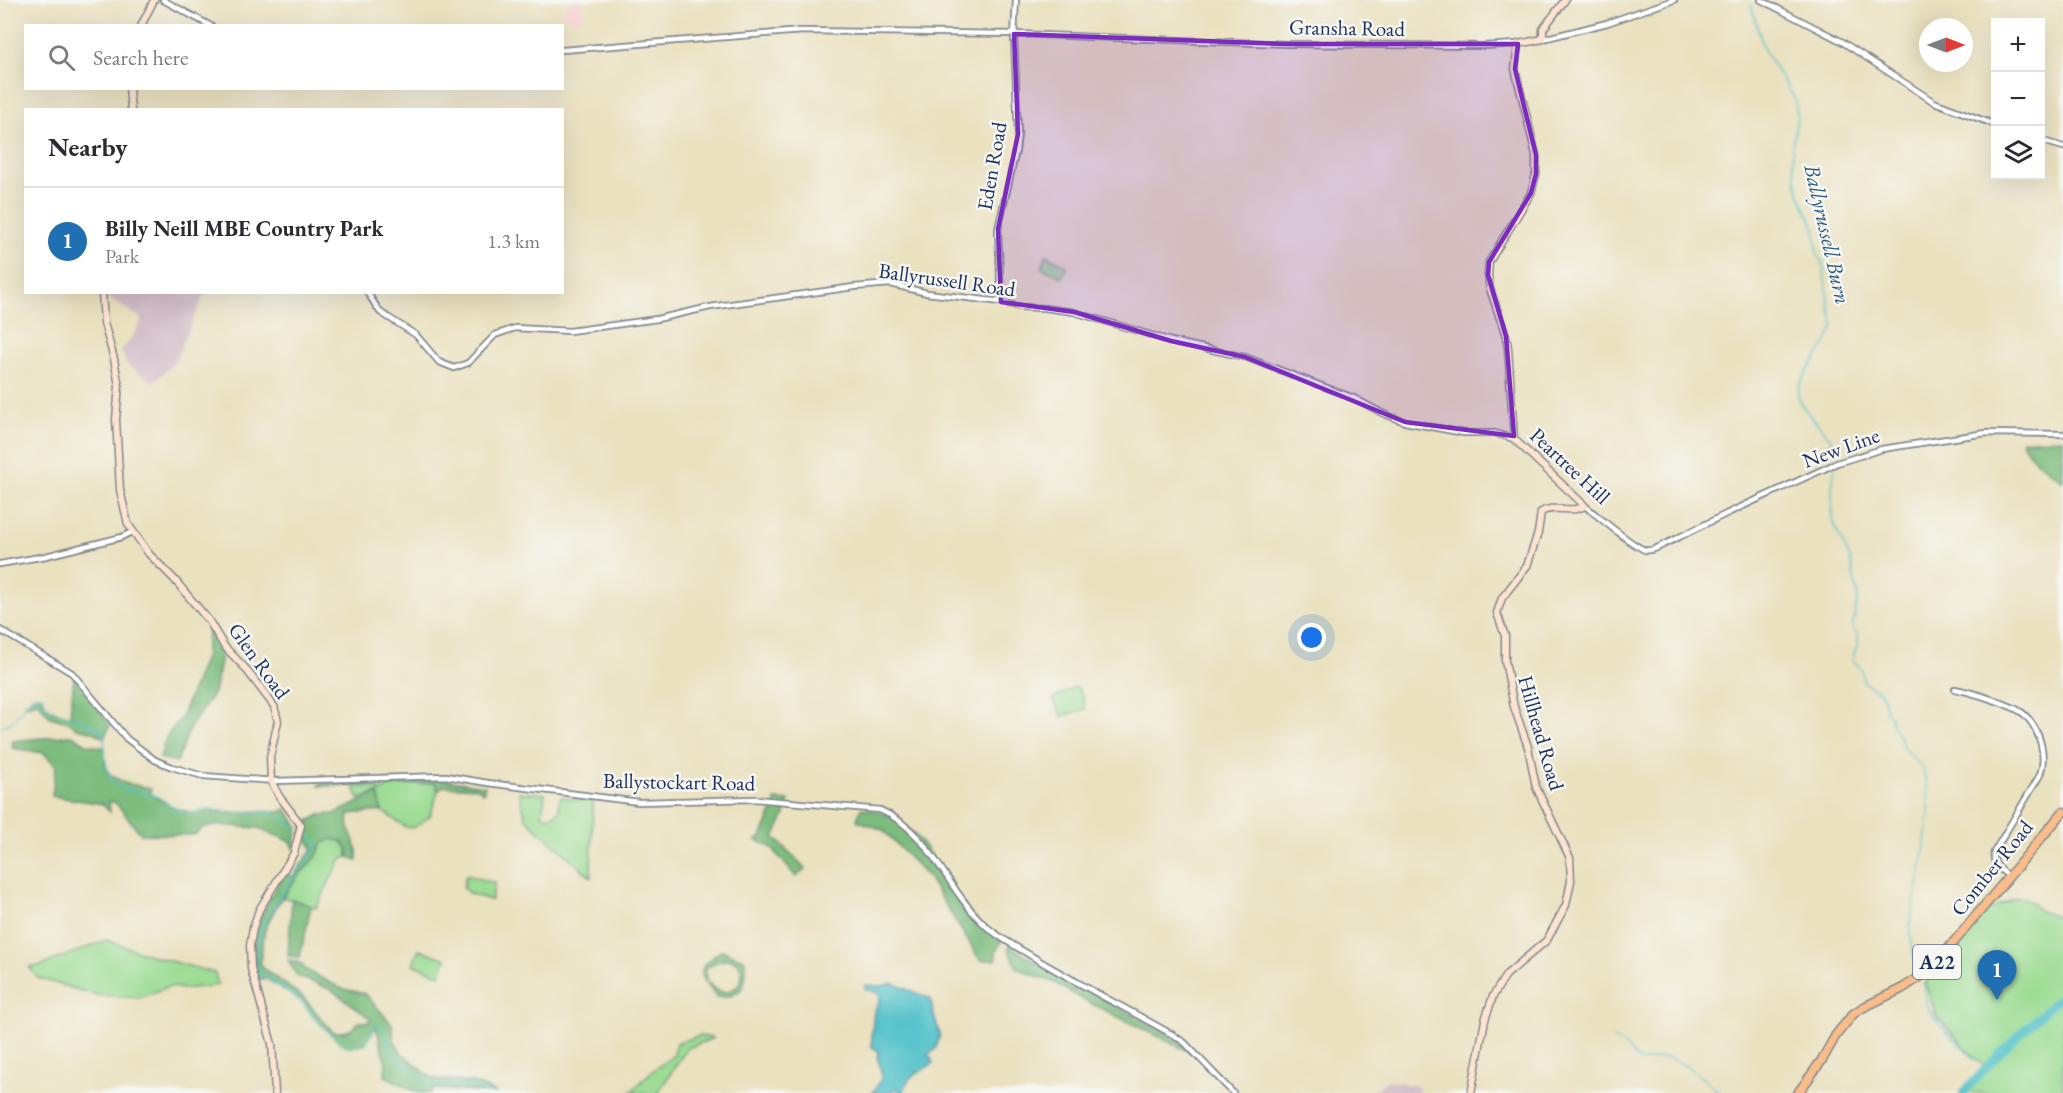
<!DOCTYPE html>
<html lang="en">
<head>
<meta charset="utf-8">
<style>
	body { margin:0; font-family:"EB Garamond",serif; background:#f7f7f7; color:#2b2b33 }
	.controls { position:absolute; right:18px; top:18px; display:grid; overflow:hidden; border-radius:0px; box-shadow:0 6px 24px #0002 }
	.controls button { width:54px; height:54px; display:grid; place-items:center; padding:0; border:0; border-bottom:2px solid #e1e1e2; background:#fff; color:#2b2b33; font:30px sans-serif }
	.compass { position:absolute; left:1919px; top:18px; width:54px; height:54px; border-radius:50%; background:#fff; box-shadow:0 6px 24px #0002; rotate:90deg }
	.you { position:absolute; left:1312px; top:638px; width:21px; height:21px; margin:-15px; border:4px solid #fff; border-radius:50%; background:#1a73e8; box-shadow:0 0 0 9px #1a73e833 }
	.badge { display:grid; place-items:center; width:39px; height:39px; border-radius:50%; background:#1f6fb2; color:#fff; font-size:20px; font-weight:700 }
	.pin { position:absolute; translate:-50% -50px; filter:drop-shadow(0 2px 3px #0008) }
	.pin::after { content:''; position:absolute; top:32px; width:21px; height:18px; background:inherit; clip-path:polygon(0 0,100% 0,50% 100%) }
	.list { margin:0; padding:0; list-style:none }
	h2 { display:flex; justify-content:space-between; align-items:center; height:78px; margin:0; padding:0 24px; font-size:26px }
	h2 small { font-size:20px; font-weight:400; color:#7c7c81 }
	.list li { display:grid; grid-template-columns:39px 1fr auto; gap:18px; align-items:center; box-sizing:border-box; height:108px; padding:0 24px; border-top:2px solid #e1e1e2 }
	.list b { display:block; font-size:22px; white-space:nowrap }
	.list p { margin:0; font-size:20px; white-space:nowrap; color:#7c7c81 }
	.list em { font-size:20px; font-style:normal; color:#7c7c81 }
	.icon { flex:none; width:33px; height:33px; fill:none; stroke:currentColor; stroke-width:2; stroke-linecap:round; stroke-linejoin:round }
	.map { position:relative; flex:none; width:2063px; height:1093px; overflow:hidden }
	.search { position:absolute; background:#fff; box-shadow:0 6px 24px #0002; left:24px; top:24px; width:540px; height:66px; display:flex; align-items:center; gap:15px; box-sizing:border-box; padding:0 21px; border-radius:0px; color:#7c7c81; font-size:22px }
	.panel { position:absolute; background:#fff; box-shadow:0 6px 24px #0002; left:24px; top:108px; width:540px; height:186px; border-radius:0px }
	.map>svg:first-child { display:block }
	.built { fill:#f7cfd4 }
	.industrial { fill:#d2bdc8 }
	.green { fill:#9cdc93; stroke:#5c8678; stroke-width:1.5 }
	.forest { fill:#7dbc7d; stroke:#4c766e; stroke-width:1.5 }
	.water { fill:#54c2ca; stroke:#387894; stroke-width:1.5 }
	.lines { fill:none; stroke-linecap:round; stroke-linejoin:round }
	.stream { stroke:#54c2ca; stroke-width:1.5 }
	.river { stroke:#54c2ca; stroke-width:8 }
	.street-casing { stroke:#82888e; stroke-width:8 }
	.secondary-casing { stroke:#82888e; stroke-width:9 }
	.highway-casing { stroke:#82888e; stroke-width:11 }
	.street { stroke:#fff; stroke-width:4.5 }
	.secondary { stroke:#fde4d0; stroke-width:6 }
	.highway { stroke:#f9bc8a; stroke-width:8 }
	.marked { fill:#7b2cbf; fill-opacity:0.2; stroke:#7b2cbf; stroke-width:4.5; stroke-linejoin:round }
	.labels { text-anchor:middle; stroke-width:5; stroke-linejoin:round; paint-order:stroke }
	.shield { fill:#f6f6f2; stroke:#5d6b8a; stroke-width:1.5 }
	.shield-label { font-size:20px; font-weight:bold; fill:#1b2f5e }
	.street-label { font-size:21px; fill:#1b2f5e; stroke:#f6f6f2 }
	.water-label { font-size:22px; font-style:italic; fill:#2c5b7e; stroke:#f6f6f2 }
</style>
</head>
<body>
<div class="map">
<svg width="2063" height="1093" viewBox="0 0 2063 1093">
	<rect width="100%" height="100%" fill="#f6f6f2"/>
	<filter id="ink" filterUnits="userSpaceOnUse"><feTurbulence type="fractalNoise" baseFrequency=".0167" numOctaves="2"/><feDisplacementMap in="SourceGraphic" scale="12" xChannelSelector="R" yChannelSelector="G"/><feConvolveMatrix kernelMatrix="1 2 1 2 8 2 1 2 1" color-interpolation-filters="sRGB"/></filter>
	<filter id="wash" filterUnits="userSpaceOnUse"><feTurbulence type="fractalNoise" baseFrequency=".008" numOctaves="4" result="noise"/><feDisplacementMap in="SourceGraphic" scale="24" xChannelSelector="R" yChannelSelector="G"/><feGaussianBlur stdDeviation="1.35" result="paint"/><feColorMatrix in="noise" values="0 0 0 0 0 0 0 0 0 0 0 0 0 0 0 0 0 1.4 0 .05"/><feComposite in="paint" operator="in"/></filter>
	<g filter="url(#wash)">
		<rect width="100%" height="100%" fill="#eae1bf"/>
		<path class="built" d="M 578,0 L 583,0 L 581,7 L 582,20 L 572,21 L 568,16 L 561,15 L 560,12 L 565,10 L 567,3 Z"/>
		<g class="industrial">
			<path d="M 108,293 L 205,293 L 174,363 L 155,381 L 150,380 L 127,365 L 121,350 L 132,338 L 141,322 L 140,317 L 108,298 Z"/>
			<path d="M 1388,1080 L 1417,1086 L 1420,1093 L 1370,1093 Z"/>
		</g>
		<g class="green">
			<path d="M 1046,255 L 1067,266 L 1062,277 L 1042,268 Z"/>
			<path d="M 1074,687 L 1078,688 L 1083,698 L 1085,709 L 1062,716 L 1053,699 Z"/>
			<path d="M 436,783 L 438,791 L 430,816 L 413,828 L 406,827 L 382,811 L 377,793 L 359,799 L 354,787 L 378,787 L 380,792 L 390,786 Z"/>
			<path d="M 519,792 L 545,794 L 542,815 L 549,817 L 559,812 L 559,801 L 561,797 L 593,801 L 591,877 L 526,819 Z"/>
			<path d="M 331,839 L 342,841 L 348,849 L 348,857 L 341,859 L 316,908 L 283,897 L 297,877 L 316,857 L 322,844 Z"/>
			<path d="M 466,875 L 495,883 L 491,900 L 470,894 L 463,888 Z"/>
			<path d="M 2019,897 C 2032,899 2030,903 2039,910 C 2046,915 2056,913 2063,919 L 2063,1093 L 1967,1093 L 1987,1070 L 1937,1017 L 1925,983 L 1946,962 L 1985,911 Z"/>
			<path d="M 106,940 L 156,957 L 215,973 L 218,985 L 183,989 L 170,986 L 139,998 L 96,995 L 38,978 L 29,967 L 40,966 Z"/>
			<path d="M 419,949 L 446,959 L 440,975 L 413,964 Z"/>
			<path d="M 699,1036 L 714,1038 L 687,1048 L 659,1091 L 660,1093 L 630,1093 L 650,1073 L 674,1055 L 676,1043 Z"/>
		</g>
		<g class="forest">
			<path d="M 2063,439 L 2063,481 C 2049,470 2026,457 2022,440 Z"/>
			<path d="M 209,624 L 222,650 L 214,693 L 190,727 L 177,762 L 160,758 L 166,737 L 181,718 L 205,658 Z"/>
			<path d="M 74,677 L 110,725 L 104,738 L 94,732 L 77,728 L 68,722 L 50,717 L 38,702 L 24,705 L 33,696 L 39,694 C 43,698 43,702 47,706 C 52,712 63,713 70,716 Z"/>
			<path d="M 72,735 L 86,744 L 105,748 L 105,762 L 108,773 L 124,783 L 151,788 L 150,794 L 174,808 L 193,813 L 207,810 L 235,813 L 254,811 L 279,812 L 286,809 L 298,826 L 294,849 L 290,841 L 258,828 L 219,825 L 204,827 L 194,835 L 141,834 L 116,803 L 109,801 L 110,812 L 103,804 L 52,796 L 56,766 L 44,753 L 12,748 L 13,741 Z"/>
			<path d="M 438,779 L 485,786 L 483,793 L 479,788 L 443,786 L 438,791 L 436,783 L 319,786 L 319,784 Z"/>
			<path d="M 378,793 L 382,811 L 349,814 C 345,837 360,840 357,860 L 348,857 L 348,849 L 342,841 L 331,839 L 322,844 L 316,857 L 297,877 L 277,905 L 265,929 L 260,962 L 264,969 L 303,997 L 333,1032 C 345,1033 352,1031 359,1022 L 368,1022 L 371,1019 L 332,990 L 297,976 L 288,960 L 300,963 L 306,970 L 340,988 L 365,994 L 392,1024 L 394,1039 L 401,1052 L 432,1078 L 474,1083 L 497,1093 C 476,1093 455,1089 433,1089 L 431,1093 L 419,1093 L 385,1076 L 386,1063 L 376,1027 L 365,1044 L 359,1046 L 347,1046 L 339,1042 L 313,1017 L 303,1002 L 265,978 L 258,980 C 245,941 264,906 284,874 L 293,876 L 313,849 L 306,837 L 301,835 L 305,823 L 320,815 L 334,814 Z"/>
			<path d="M 775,800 L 789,801 L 784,817 L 774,837 L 806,869 L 796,877 L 771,847 L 756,840 L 760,839 L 775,806 Z"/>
			<path d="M 861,808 C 919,813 936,871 968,910 C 978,922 989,932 1002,941 L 996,951 L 996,960 L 980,960 L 928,877 L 883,830 L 857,820 Z"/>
			<path d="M 292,899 L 311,906 L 300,957 L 288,956 Z"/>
			<path d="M 1010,946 L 1062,977 L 1174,1037 L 1184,1044 L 1192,1053 L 1084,1000 L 1053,982 L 1018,969 L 1008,949 Z"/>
			<path d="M 722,950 L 745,960 C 748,982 744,998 717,997 L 707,984 L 710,983 L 714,988 L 722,992 C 752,993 749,940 706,968 L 707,979 L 705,982 C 696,964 710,960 722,950 Z"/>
		</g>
		<path class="water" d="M 892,983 L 931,999 L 933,1013 L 940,1034 L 936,1049 L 927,1055 L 930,1056 L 933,1063 L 931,1065 C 919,1071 904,1078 904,1093 L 896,1089 L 887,1093 L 872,1093 C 884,1080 883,1073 877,1057 L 879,1051 L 872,1047 C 871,1043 873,1018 874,1012 C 876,1007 879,1004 880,998 L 878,993 L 865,989 L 865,985 L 882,986 Z"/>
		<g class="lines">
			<g class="stream">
				<path d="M 1751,5 L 1764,50 L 1794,98 C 1800,119 1795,123 1793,143 C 1791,156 1795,175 1798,188 C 1801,203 1810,216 1815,230 C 1817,238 1815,245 1817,253 C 1818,259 1822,259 1823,265 C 1825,278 1827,291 1829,305 C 1830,313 1834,319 1833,327 C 1830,345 1795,381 1798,395 C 1802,417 1837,432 1837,460"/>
				<path d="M 1835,468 L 1832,488 L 1833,523 L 1850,558 L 1858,597 L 1852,629 L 1858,634 C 1860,645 1853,650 1853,660 L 1862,670 L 1863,680 L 1865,683 L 1882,693 L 1886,712 L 1891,716 L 1891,722 L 1899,736 L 1904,749 L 1920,765 L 1924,772 L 1929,801 L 1929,815 L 1922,865 L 1910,924 L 1912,948 L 1918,972"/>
				<path d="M 0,726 C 20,726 20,700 39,694 L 43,697 L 46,706 L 52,710 L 86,722 L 103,732 C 106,749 103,767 113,781 C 123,794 137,791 151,794 C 164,798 174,811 188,813 C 194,815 199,811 206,810 C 214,809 224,812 233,812 C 263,814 272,805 297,829"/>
				<path d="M 301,831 L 318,843 L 317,846 C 312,851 310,856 306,861 C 286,888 244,936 259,973 L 303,1002 L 313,1017 L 339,1042 L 347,1046 L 359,1046 L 365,1044 L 376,1026 L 380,1025 C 389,1032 386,1042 392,1050 C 401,1064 415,1072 426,1084 L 432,1086 L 462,1084 L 489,1093"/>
				<path d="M 1923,983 C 1927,992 1924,1002 1929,1010 C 1940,1030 1961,1043 1975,1060"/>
				<path d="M 1613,1038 L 1629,1049 L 1639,1061 C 1648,1061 1655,1058 1663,1058 C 1682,1058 1707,1082 1721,1093"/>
			</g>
			<path class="river" d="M 1963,1093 L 2001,1052 L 2063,994"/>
		</g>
	</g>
	<g filter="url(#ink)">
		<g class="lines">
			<g class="street-casing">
				<g id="street">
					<path d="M 163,0 L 211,26"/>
					<path d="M 1761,0 L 1841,41 L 1934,102 L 1996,125"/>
					<path d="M 1543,39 L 1607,23 L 1674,0"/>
					<path d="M 562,50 L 802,31 L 1014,34 L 1287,44 L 1483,46 L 1518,44"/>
					<path d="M 2040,140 L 2063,147"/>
					<path d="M 367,292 L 380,312 L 416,335 L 439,362 L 454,368 L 468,363 L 495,335 L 515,328 L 570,331 L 657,319 L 710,307 L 854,287 L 891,284 L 927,293 L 1001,302 L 1020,307 L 1045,308 L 1074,312 L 1171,341 L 1245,357 L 1354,398 L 1382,413 L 1405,422 L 1464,433 L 1495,433 L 1514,439"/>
					<path d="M 1001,302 L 998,229 L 1016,151 L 1018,134 L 1014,36 L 1016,0"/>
					<path d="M 1585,506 C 1598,516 1632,546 1645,550 C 1650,551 1655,549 1659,547 L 1730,512 L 1837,463 L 1882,449 L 1986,433 L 2063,434"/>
					<path d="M 0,564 L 46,556 L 122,537 L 132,532"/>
					<path d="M 0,630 L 72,673 L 127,739 L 155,760 L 172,767 L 203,776 L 275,781 L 446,776 L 488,783 L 639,802 L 755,799 L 880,810 C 932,832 947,892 987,927 C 1002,940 1021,949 1038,960 C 1082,986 1129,1010 1175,1036 L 1185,1043 L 1233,1093"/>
					<path d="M 1955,689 C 1970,692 2015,705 2025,715 C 2040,730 2047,755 2040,775 L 1994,852 C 1992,864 1999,869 2009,876"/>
				</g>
			</g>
			<g class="secondary-casing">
				<g id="secondary">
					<path d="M 141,26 L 154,0"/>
					<path d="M 129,88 L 131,110"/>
					<path d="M 102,292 L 104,323 L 114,359 L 119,386 L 116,419 L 120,490 L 128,524 L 149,554 L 174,579 L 209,621 L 224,646 L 245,668 L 274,706 L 278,721 L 270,757 L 271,781 L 279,796 L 301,825 L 294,853 L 259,910 L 253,928 L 250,945 L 251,969 L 272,1044 L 275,1093"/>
					<path d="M 1471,1093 L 1485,1020 L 1493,996 L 1506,975 L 1547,940 L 1566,905 L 1571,881 L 1570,858 L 1536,787 L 1528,747 L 1514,707 L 1505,661 L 1505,636 L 1497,613 L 1502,598 L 1527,566 L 1538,533 L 1541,512 C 1554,504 1572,514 1585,506 L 1514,439 L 1508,348 L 1506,336 L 1490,289 L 1488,275 L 1489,262 L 1531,193 L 1536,174 L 1536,155 L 1515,69 L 1518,44 L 1543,39 L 1543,29 L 1565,0"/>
				</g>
			</g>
			<g class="highway-casing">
				<path id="highway" d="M 1798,1093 L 1822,1060 L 1836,1035 L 1853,1014 L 1862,1008 L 1903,988 L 1923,975 L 1938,961 L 2063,812"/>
			</g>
			<use href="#street" class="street"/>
			<use href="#secondary" class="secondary"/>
			<use href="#highway" class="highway"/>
		</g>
	</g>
	<path class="marked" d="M 1014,34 L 1287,44 L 1518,44 L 1515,69 L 1536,155 L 1536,174 L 1531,193 L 1489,262 L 1488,275 L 1506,336 L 1514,436 L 1405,422 L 1245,357 L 1171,341 L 1074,312 L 1001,302 L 998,229 L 1018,134 Z"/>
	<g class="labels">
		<rect class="shield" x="1913" y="945" width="48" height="34" rx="4.5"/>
		<g class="shield-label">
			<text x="1937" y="969">A22</text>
		</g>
		<g class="street-label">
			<text transform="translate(1347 28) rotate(1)" y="7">Gransha Road</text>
			<text transform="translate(992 166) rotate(-80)" y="7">Eden Road</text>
			<text transform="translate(947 280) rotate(8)" y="7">Ballyrussell Road</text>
			<text transform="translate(1841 448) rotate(-20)" y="7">New Line</text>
			<text transform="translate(1570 466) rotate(43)" y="7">Peartree Hill</text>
			<text transform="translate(259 661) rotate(54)" y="7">Glen Road</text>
			<text transform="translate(1541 733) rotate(74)" y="7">Hillhead Road</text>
			<text transform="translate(679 782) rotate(1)" y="7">Ballystockart Road</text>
			<text transform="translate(1992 868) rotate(-51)" y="7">Comber Road</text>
		</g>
		<g class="water-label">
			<text transform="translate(1828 234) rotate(77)" y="8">Ballyrussell Burn</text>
		</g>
	</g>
</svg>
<div class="controls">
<button>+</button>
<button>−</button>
<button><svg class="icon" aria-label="layers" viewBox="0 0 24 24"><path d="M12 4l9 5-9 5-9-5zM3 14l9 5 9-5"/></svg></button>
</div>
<svg class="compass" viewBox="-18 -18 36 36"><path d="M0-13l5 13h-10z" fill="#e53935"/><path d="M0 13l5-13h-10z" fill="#7c7c81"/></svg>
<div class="you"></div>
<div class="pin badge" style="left:1997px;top:1000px">1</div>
<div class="search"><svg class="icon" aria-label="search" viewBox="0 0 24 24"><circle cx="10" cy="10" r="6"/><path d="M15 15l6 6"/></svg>Search here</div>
<section class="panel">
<h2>Nearby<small></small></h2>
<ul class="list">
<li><span class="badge">1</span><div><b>Billy Neill MBE Country Park</b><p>Park</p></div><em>1.3 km</em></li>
</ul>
</section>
</div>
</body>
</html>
